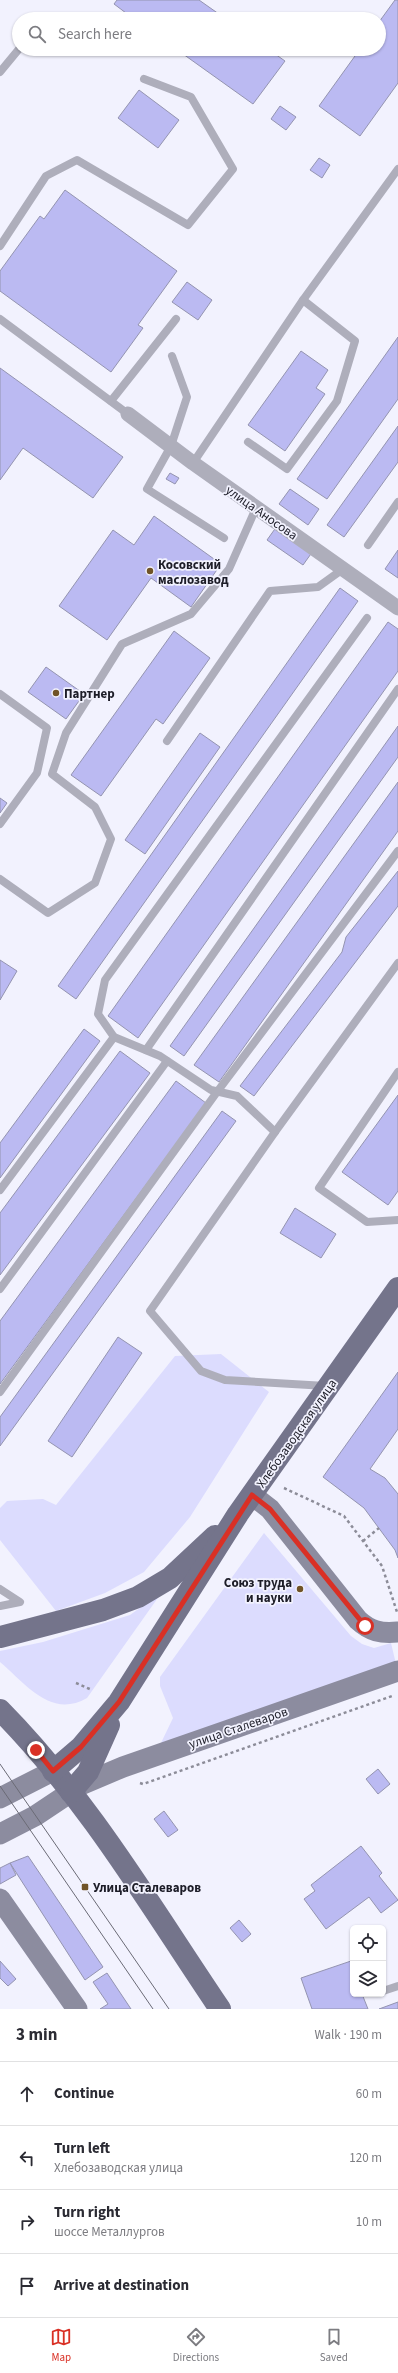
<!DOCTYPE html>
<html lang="en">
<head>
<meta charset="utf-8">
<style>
	body { margin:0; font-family:"Source Sans 3",sans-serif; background:#f2f2f3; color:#2b2b33 }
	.controls { position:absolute; right:12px; bottom:12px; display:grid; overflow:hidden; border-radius:6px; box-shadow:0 1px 3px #0004 }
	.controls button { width:36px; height:36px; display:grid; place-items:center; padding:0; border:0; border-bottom:1px solid #e1e1e2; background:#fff; color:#2b2b33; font:20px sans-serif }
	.stop { position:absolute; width:12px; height:12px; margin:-9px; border:3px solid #d93025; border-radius:50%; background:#fff }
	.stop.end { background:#d93025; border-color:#fff; box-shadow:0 1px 4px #0008 }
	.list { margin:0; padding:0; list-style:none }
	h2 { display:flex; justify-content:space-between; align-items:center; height:52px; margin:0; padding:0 16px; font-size:17px }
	h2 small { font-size:13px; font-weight:400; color:#7c7c81 }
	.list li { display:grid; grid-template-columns:26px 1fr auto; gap:12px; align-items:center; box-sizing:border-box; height:64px; padding:0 16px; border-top:1px solid #e1e1e2 }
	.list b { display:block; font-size:15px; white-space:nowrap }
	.list p { margin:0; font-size:13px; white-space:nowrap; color:#7c7c81 }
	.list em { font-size:13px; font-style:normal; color:#7c7c81 }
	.icon { flex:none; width:22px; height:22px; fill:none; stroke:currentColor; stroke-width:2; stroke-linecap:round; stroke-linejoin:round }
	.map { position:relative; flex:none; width:398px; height:2009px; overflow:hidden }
	.search { position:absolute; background:#fff; box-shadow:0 1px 3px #0004; left:12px; right:12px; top:12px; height:44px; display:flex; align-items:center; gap:10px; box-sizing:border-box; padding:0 14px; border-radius:22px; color:#7c7c81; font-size:15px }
	.sheet { height:308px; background:#fff }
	nav { display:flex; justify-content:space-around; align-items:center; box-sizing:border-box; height:56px; border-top:1px solid #e1e1e2; background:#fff; font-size:11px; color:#7c7c81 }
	nav a { display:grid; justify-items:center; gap:2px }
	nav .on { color:#d93025 }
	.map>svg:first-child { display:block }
	.green { fill:#dcdcfe }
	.building { fill:#bbbaf2; stroke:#9494b0 }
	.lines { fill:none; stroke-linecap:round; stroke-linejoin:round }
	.path { stroke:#8c8c98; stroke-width:2.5; stroke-dasharray:3 3; stroke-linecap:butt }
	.lane { stroke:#aeaebb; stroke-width:8 }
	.street { stroke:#aeaebb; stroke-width:15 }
	.secondary { stroke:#8c8c9f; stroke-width:21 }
	.primary { stroke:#74748b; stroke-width:22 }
	.tram { stroke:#6b6b76; stroke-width:1 }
	.route { stroke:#d93025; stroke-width:5 }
	.poi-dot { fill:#705327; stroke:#f2f2fe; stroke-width:1.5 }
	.labels { text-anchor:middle; stroke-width:3.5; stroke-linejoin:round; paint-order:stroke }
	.street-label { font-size:13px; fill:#1d1d28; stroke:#f2f2fe }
	.poi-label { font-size:13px; font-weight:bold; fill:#1d1d28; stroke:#f2f2fe; text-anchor:start }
</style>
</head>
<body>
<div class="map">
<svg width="398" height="2009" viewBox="0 0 398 2009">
	<rect width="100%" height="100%" fill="#f2f2fe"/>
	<g class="green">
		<path d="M 221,1354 L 269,1392 L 190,1517 L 144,1572 L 105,1593 L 56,1611 L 0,1540 L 0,1508 L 7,1501 L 43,1499 L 56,1505 L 175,1356 Z"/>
		<path d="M 264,1533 L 351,1636 L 362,1644 L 374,1648 L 391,1643 L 396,1664 L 160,1745 L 173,1718 L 160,1686 L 160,1677 Z"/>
		<path d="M 162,1592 L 87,1698 C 51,1719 26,1684 0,1662 L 0,1651 L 43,1642 L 130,1615 Z"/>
	</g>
	<g class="building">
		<path d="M 117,0 L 199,0 L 226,19 L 134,19 L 114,4 Z"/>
		<path d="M 395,0 L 398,0 L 398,83 L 360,136 L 319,106 L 360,49 L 379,49 L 379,22 Z"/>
		<path d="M 176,49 L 268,49 L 285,61 L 253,104 Z"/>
		<path d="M 139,90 L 179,120 L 158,148 L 118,118 Z"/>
		<path d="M 280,106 L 296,117 L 286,130 L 271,119 Z"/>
		<path d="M 319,158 L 330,165 L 322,178 L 310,170 Z"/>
		<path d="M 65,190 L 177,271 L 138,325 L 143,328 L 111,372 L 0,291 L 0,271 L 40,216 L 44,219 Z"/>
		<path d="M 187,282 L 212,300 L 198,320 L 172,302 Z"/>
		<path d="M 398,337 L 398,399 L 327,499 L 297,479 Z"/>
		<path d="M 301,351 L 328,370 L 316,388 L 325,394 L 285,451 L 248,425 Z"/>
		<path d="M 0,368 L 123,457 L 93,498 L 23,448 L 0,480 Z"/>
		<path d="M 398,426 L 398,462 L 344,537 L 327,525 Z"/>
		<path d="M 170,473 L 179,478 L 175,484 L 166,479 Z"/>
		<path d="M 290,489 L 319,509 L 308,525 L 279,504 Z"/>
		<path d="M 154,516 L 221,564 L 191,607 L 151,578 L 107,640 L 59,606 L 113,530 L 134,545 Z"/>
		<path d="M 277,526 L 313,551 L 303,565 L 267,540 Z"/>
		<path d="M 398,550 L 398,578 L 385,569 Z"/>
		<path d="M 340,588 L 358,601 L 76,999 L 58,986 Z"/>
		<path d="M 388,622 L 398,629 L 398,671 L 138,1038 L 108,1016 Z"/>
		<path d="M 174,631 L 210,658 L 163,724 L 156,719 L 101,796 L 71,775 Z"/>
		<path d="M 46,667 L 84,694 L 66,719 L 28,692 Z"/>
		<path d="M 398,726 L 398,757 L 184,1056 L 170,1046 Z"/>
		<path d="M 200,733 L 220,747 L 145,854 L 125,840 Z"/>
		<path d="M 398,782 L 398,831 L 219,1082 L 194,1065 Z"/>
		<path d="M 0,798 L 7,803 L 0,813 Z"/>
		<path d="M 398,871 L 398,906 L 254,1096 L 240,1086 L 342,952 L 346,937 Z"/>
		<path d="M 0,960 L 17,971 L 0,1000 Z"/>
		<path d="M 84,1029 L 100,1041 L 0,1178 L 0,1143 Z"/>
		<path d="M 120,1051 L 150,1073 L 0,1275 L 0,1213 Z"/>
		<path d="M 176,1081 L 206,1103 L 0,1384 L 0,1321 Z"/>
		<path d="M 398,1095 L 398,1191 L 388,1205 L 342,1172 Z"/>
		<path d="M 222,1111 L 236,1121 L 0,1446 L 0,1417 Z"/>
		<path d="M 295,1208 L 336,1234 L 321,1258 L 280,1233 Z"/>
		<path d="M 118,1337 L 142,1353 L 72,1457 L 48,1441 Z"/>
		<path d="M 398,1372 L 398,1429 L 370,1469 L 385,1478 L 398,1494 L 398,1558 L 395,1550 L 364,1508 L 323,1477 Z"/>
		<path d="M 378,1769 L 390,1784 L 378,1794 L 366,1779 Z"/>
		<path d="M 164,1811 L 178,1830 L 168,1837 L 154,1819 Z"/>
		<path d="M 361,1846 L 382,1873 L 379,1876 L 398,1900 L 381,1913 L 369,1897 L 326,1929 L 304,1899 L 315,1891 L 311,1885 Z"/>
		<path d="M 28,1856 L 103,1967 L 85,1980 L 10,1863 Z"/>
		<path d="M 10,1863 L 16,1875 L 0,1884 L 0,1868 Z"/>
		<path d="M 239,1920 L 251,1934 L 242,1942 L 230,1928 Z"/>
		<path d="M 0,1961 L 16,1979 L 8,1986 L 0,1978 Z"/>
		<path d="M 351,1961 L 353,1967 L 353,1994 L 362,1994 L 368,2009 L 312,2009 L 301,1978 Z"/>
		<path d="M 107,1973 L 131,2009 L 100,2009 L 108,2004 L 93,1982 Z"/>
		<path d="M 398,2002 L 398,2009 L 379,2009 Z"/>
	</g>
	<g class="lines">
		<g class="path">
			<path d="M 284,1488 L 344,1516 L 382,1566 L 397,1612"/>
			<path d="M 363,1541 L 379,1528"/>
			<path d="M 76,1683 L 92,1690"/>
			<path d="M 140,1783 L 143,1784 L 392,1696"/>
		</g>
		<g class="lane">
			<path d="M 0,72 L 19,49"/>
			<path d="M 0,246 L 46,176 L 77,160 L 188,225 L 233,169 L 191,97 L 144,79"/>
			<path d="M 303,300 L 398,169"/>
			<path d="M 0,319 L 128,414"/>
			<path d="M 172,356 L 187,397 L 171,446 L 147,489 L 224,538"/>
			<path d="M 111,401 L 176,319"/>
			<path d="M 193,463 L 303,300 L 355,341 L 337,401 L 287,469 L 248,442"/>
			<path d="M 368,545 L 398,502"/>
			<path d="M 0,694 L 47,728 L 37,773 L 0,824"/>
			<path d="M 167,741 L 270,591 L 318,587 L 343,569"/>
			<path d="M 0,879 L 48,913 L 95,883 L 111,839 L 95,807 L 52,774 L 66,733 L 122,644 L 191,614 L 229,569 L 256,508"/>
			<path d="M 146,1050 L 398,689"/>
			<path d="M 398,1072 L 319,1188 L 367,1222 L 398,1220"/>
			<path d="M 275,1132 L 398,963"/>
			<path d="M 0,1190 L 114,1037"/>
			<path d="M 0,1289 L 167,1061"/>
			<path d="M 326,1386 L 225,1380 L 201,1371 L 150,1311 L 275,1132 L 237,1096 L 211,1090 L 160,1056 L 114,1037 L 98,1014 L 105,980 L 367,618"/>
			<path d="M 0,1392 L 217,1092 L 398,851"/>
			<path d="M 0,1589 L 20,1602 L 0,1606"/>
			<path d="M 383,1991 L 398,1986"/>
		</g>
		<path class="street" d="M 128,414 L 193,463 L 398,608"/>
		<g class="secondary">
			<path d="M 252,1495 L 270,1509 L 358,1620 C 370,1631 381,1634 398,1632"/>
			<path d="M 78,1786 L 123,1767 L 398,1671"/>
			<path d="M 0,1798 L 53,1771"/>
			<path d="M 0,1834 L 35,1816 L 71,1792"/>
			<path d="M 0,1899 L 77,2009"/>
		</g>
		<g class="primary">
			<path d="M 0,1637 L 103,1610 L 138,1597 L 170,1578 L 215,1536"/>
			<path d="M 0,1710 C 87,1798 151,1907 220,2009"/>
			<path d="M 53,1771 L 81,1747 L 119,1702 L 238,1514 L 398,1288"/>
			<path d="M 71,1792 L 88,1772 L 109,1725"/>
		</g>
		<g class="tram">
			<path d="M 0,1764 L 169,2009"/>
			<path d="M 0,1786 L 153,2009"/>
		</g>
	</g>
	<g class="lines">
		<path class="route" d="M 36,1750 L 53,1771 L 81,1747 L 119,1702 L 252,1495 L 270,1509 L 365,1626"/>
	</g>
	<g class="poi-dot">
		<circle cx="150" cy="571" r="4"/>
		<circle cx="56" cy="693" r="4"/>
		<circle cx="300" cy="1589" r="4"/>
		<rect x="81" y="1883" width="8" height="8" rx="2"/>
	</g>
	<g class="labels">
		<g class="street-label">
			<text transform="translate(262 512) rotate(35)" y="5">улица Аносова</text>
			<text transform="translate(296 1433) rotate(-55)" y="5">Хлебозаводская улица</text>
			<text transform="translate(238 1727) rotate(-19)" y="5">улица Сталеваров</text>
		</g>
		<g class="poi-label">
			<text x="158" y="569">Косовский<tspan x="158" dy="15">маслозавод</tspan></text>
			<text x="64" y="698">Партнер</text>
			<text x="292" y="1587" text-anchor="end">Союз труда<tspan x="292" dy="15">и науки</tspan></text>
			<text x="93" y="1892">Улица Сталеваров</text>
		</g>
	</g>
</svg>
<div class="controls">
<button><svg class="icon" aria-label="locate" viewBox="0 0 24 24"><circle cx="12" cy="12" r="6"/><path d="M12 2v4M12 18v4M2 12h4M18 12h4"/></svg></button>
<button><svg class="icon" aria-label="layers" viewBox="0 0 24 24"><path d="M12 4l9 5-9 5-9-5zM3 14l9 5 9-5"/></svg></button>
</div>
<div class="stop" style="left:365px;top:1626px"></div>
<div class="stop end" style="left:36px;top:1750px"></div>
<div class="search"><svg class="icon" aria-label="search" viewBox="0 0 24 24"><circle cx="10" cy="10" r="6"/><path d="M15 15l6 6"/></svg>Search here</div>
</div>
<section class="sheet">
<h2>3 min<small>Walk · 190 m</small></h2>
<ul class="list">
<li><svg class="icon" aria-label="ahead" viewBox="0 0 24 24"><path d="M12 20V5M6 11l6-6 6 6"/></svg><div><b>Continue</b></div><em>60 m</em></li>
<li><svg class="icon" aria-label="left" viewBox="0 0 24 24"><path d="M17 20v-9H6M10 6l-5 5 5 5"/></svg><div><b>Turn left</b><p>Хлебозаводская улица</p></div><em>120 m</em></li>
<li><svg class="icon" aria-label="right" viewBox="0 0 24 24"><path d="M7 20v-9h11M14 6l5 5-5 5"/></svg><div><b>Turn right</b><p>шоссе Металлургов</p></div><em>10 m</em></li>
<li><svg class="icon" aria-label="arrive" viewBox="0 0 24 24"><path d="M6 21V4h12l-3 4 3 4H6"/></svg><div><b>Arrive at destination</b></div></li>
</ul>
</section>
<nav>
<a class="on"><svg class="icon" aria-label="map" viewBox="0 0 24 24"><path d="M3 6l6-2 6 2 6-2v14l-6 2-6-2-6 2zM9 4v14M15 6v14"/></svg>Map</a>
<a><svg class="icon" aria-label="directions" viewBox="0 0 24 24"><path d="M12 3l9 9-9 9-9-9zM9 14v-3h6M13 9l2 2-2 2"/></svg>Directions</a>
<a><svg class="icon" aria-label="saved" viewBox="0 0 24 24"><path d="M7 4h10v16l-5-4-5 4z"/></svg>Saved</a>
</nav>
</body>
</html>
